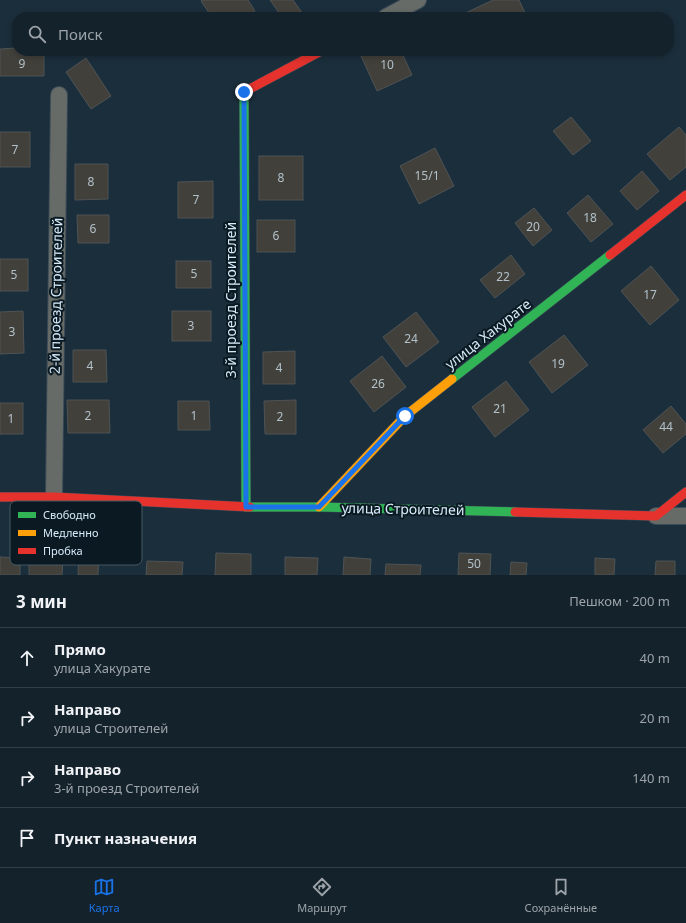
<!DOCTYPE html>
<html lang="ru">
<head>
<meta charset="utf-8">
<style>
	body { margin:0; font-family:"Noto Sans",sans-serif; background:#1d2a34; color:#f1f3f6 }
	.stop { position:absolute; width:12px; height:12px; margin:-9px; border:3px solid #1a73e8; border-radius:50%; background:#fff }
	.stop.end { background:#1a73e8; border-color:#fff; box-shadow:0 1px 4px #0008 }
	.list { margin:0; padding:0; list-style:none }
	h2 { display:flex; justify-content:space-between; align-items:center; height:52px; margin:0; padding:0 16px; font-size:17px }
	h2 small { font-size:13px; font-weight:400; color:#9da4a9 }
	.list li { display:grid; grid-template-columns:26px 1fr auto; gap:12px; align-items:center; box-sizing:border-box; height:60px; padding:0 16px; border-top:1px solid #333f48 }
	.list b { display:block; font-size:15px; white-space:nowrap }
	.list p { margin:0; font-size:13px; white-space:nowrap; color:#9da4a9 }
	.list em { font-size:13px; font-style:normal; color:#9da4a9 }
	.icon { flex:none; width:22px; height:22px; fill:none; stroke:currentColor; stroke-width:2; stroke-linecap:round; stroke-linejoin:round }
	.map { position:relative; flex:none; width:686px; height:575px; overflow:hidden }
	.search { position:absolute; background:#14222c; box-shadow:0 2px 6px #0003; left:12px; right:12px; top:12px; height:44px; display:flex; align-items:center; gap:10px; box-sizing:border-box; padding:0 14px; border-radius:16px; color:#9da4a9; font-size:15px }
	.sheet { height:292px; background:#14222c }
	nav { display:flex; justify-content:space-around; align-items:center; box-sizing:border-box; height:56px; border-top:1px solid #333f48; background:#14222c; font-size:11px; color:#9da4a9 }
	nav a { display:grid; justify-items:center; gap:2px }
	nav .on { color:#1a73e8 }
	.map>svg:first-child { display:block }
	.building { fill:#42403b; stroke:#4f5355 }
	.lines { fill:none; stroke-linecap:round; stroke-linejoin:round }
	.street-casing { stroke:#3b4b57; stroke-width:18 }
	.fast-casing { stroke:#3b4b57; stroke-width:10 }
	.slow-casing { stroke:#3b4b57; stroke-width:10 }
	.jam-casing { stroke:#3b4b57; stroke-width:10 }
	.street { stroke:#676b68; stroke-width:16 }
	.fast { stroke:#30b455; stroke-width:9 }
	.slow { stroke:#ff9f0a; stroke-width:9 }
	.jam { stroke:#e5322d; stroke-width:9 }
	.route { stroke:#1a73e8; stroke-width:5 }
	.labels { text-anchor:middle; stroke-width:4; stroke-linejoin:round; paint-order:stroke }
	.number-label { font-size:12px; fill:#b1c0c9 }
	.street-label { font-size:14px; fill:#d6eaf8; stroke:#0a1922 }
	.key { fill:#0a1922; stroke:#475862; stroke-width:1 }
	.key-label { font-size:11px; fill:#d6eaf8 }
</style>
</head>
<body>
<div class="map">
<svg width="686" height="575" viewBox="0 0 686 575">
	<rect width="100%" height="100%" fill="#1b2e3b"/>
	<g class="building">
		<path d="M 202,0 L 248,0 L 255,11 L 246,17 L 212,17 L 201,1 Z"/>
		<path d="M 270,0 L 293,0 L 305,17 L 282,17 Z"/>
		<path d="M 493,0 L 519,0 L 527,17 L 459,17 L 459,16 Z"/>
		<path d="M 17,48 L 17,51 L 44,51 L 44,76 L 0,76 L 0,49 Z"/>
		<path d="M 371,51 L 401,51 L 412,75 L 377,91 L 361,56 Z"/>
		<path d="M 86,58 L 111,96 L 91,109 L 66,72 Z"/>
		<path d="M 571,117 L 591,141 L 573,155 L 553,131 Z"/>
		<path d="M 679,127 L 686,135 L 686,167 L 670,180 L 647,154 Z"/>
		<rect x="0" y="132" width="30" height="35"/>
		<path d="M 435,148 L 454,186 L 419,204 L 400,166 Z"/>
		<rect x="259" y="156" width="44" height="44"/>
		<path d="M 75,164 L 108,164 L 108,199 L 75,200 Z"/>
		<path d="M 642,171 L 659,191 L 637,210 L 620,191 Z"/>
		<path d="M 213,181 L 213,218 L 178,218 L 178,182 Z"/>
		<path d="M 588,195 L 613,224 L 591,242 L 567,213 Z"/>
		<path d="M 534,208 L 552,230 L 533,246 L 515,223 Z"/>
		<path d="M 77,215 L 109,215 L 109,243 L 78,243 Z"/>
		<rect x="257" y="220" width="38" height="32"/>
		<path d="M 511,255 L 525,274 L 495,298 L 480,280 Z"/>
		<rect x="0" y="259" width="28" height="32"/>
		<rect x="176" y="261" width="35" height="27"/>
		<path d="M 651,266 L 679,300 L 650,325 L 621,291 Z"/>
		<path d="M 23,311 L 24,353 L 0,354 L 0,312 Z"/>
		<rect x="172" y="311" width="39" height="30"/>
		<path d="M 416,312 L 439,342 L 406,367 L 383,337 Z"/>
		<path d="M 564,335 L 588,365 L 552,393 L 529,362 Z"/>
		<path d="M 73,350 L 106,350 L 107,382 L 73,382 Z"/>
		<path d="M 295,351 L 295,384 L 263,384 L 263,352 Z"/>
		<path d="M 382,356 L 406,387 L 374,412 L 350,381 Z"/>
		<path d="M 506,381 L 529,410 L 495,437 L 472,407 Z"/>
		<path d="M 67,400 L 109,400 L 110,433 L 68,433 Z"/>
		<path d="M 296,400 L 296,434 L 265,434 L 264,401 Z"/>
		<path d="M 178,401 L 209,401 L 210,430 L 178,430 Z"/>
		<rect x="0" y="403" width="23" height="31"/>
		<path d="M 671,406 L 686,424 L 686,434 L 663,453 L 643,430 Z"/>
		<path d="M 79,551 L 99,552 L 98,575 L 78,575 Z"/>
		<path d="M 216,553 L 251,554 L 251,575 L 215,575 Z"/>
		<path d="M 459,553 L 491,554 L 490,575 L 458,575 Z"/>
		<path d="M 0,557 L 20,558 L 20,575 L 0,575 Z"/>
		<path d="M 285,557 L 318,558 L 317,575 L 285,575 Z"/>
		<path d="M 344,557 L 371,559 L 370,575 L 343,575 Z"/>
		<path d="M 29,558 L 63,560 L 62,575 L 29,575 Z"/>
		<path d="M 595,558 L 615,559 L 614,575 L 595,575 Z"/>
		<path d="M 147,561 L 183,562 L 182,575 L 146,575 Z"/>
		<path d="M 656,561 L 675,561 L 675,575 L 655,575 Z"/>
		<path d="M 511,562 L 527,563 L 526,575 L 510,575 Z"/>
		<path d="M 386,564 L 421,565 L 420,575 L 385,575 Z"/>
	</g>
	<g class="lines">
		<g class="street-casing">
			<g id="street">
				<path d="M 386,17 L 418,0"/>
				<path d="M 54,497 L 59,95"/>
				<path d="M 656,516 L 686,516"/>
			</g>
		</g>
		<g class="fast-casing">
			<g id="fast">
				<path d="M 244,94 L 246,507"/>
				<path d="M 452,379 L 610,255"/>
				<path d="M 250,507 L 319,507 L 515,512"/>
			</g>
		</g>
		<g class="slow-casing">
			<path id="slow" d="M 319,507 L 405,416 L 452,379"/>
		</g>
		<g class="jam-casing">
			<g id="jam">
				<path d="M 244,94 L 244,92 L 321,51"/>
				<path d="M 610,255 L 686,195"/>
				<path d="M 0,497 L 54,497 L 250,507"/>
				<path d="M 515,512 L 656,516 L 686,492"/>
			</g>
		</g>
		<use href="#street" class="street"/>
		<use href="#fast" class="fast"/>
		<use href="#slow" class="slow"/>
		<use href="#jam" class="jam"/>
	</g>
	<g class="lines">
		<path class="route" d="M 244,92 L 246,507 L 319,507 L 405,416"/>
	</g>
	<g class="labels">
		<g class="number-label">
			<text x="22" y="68">9</text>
			<text x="387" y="69">10</text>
			<text x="15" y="154">7</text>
			<text x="427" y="180">15/1</text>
			<text x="281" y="182">8</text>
			<text x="91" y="186">8</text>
			<text x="196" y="204">7</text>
			<text x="590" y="222">18</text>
			<text x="533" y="231">20</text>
			<text x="93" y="233">6</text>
			<text x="276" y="240">6</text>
			<text x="194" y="278">5</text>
			<text x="14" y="279">5</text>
			<text x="503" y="281">22</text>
			<text x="650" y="299">17</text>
			<text x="191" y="330">3</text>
			<text x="12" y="336">3</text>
			<text x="411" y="343">24</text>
			<text x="558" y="368">19</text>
			<text x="90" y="370">4</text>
			<text x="279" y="372">4</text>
			<text x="378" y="388">26</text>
			<text x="500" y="413">21</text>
			<text x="88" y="420">2</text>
			<text x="194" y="420">1</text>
			<text x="280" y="421">2</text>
			<text x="11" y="423">1</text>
			<text x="666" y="431">44</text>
			<text x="474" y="568">50</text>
		</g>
		<g class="street-label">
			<text transform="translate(56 296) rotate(-89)" y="5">2-й проезд Строителей</text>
			<text transform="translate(231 300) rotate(-90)" y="5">3-й проезд Строителей</text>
			<text transform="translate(488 334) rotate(-38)" y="5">улица Хакурате</text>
			<text transform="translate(403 509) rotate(1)" y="5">улица Строителей</text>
		</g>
	</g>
	<rect x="10" y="501" width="132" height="64" rx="6" class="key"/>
	<rect x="18" y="512" width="18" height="6" fill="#30b455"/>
	<rect x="18" y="530" width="18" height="6" fill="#ff9f0a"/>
	<rect x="18" y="548" width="18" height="6" fill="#e5322d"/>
	<g class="key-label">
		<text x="43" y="519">Свободно</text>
		<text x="43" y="537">Медленно</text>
		<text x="43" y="555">Пробка</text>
	</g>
</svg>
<div class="stop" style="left:405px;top:416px"></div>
<div class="stop end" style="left:244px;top:92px"></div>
<div class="search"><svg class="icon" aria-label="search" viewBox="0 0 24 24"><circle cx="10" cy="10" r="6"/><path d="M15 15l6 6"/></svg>Поиск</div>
</div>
<section class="sheet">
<h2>3 мин<small>Пешком · 200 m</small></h2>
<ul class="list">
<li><svg class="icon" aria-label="ahead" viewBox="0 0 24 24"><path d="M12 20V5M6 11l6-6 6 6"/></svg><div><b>Прямо</b><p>улица Хакурате</p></div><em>40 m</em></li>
<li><svg class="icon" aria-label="right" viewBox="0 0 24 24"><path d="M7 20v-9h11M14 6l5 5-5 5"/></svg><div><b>Направо</b><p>улица Строителей</p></div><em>20 m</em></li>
<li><svg class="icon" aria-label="right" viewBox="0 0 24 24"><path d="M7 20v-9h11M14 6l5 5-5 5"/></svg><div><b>Направо</b><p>3-й проезд Строителей</p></div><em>140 m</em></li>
<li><svg class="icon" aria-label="arrive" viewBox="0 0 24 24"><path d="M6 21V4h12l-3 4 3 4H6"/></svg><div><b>Пункт назначения</b></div></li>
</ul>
</section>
<nav>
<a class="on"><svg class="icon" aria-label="map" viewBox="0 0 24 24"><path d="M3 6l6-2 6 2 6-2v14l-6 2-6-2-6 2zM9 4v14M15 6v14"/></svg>Карта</a>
<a><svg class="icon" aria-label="directions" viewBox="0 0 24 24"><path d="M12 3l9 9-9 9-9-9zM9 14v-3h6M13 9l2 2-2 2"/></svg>Маршрут</a>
<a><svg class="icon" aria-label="saved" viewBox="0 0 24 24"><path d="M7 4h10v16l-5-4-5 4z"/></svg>Сохранённые</a>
</nav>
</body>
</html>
